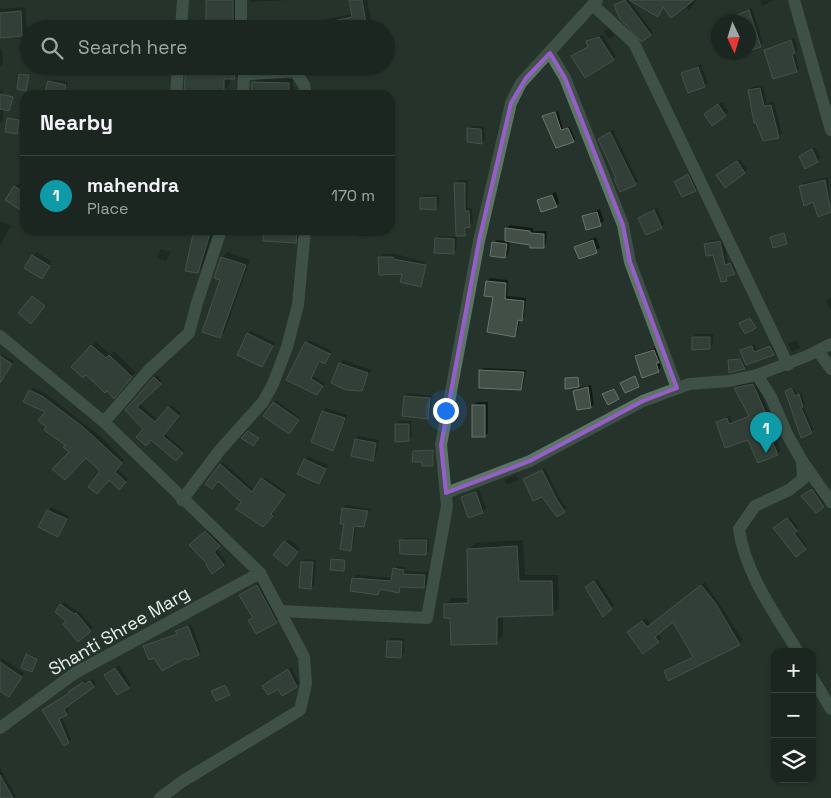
<!DOCTYPE html>
<html lang="en">
<head>
<meta charset="utf-8">
<style>
	body { margin:0; font-family:"Space Grotesk",sans-serif; background:#252e2a; color:#f1f3f6 }
	.controls { position:absolute; right:15px; bottom:15px; display:grid; overflow:hidden; border-radius:10px; box-shadow:0 1px 4px #0004 }
	.controls button { width:45px; height:45px; display:grid; place-items:center; padding:0; border:0; border-bottom:1px solid #3a433f; background:#1c2621; color:#f1f3f6; font:25px sans-serif }
	.compass { position:absolute; left:711px; top:15px; width:45px; height:45px; border-radius:50%; background:#1c2621; box-shadow:0 1px 4px #0004; rotate:176deg }
	.you { position:absolute; left:445px; top:410px; width:18px; height:18px; margin:-12px; border:4px solid #fff; border-radius:50%; background:#1a73e8; box-shadow:0 0 0 8px #1a73e833 }
	.badge { display:grid; place-items:center; width:32px; height:32px; border-radius:50%; background:#f39aa8; color:#fff; font-size:16px; font-weight:700 }
	.pin { position:absolute; translate:-50% -41px; filter:drop-shadow(0 1px 2px #0008) }
	.pin::after { content:''; position:absolute; top:26px; width:18px; height:15px; background:inherit; clip-path:polygon(0 0,100% 0,50% 100%) }
	.list { margin:0; padding:0; list-style:none }
	h2 { display:flex; justify-content:space-between; align-items:center; height:65px; margin:0; padding:0 20px; font-size:21px }
	h2 small { font-size:16px; font-weight:400; color:#a0a5a5 }
	.list li { display:grid; grid-template-columns:32px 1fr auto; gap:15px; align-items:center; box-sizing:border-box; height:80px; padding:0 20px; border-top:1px solid #3a433f }
	.list b { display:block; font-size:19px; white-space:nowrap }
	.list p { margin:0; font-size:16px; white-space:nowrap; color:#a0a5a5 }
	.list em { font-size:16px; font-style:normal; color:#a0a5a5 }
	.icon { flex:none; width:28px; height:28px; fill:none; stroke:currentColor; stroke-width:2; stroke-linecap:round; stroke-linejoin:round }
	.map { position:relative; flex:none; width:831px; height:798px; overflow:hidden }
	.search { position:absolute; background:#1c2621; box-shadow:0 1px 4px #0004; left:20px; top:20px; width:375px; height:55px; display:flex; align-items:center; gap:12px; box-sizing:border-box; padding:0 18px; border-radius:28px; color:#a0a5a5; font-size:19px }
	.panel { position:absolute; background:#1c2621; box-shadow:0 1px 4px #0004; left:20px; top:90px; width:375px; height:145px; border-radius:15px }
	.map>svg:first-child { display:block }
	.shadow { fill:#0007 }
	.building { fill:#424f47; stroke:#68766e }
	.lines { fill:none; stroke-linecap:round; stroke-linejoin:round }
	.minor { stroke:#5d7567; stroke-width:12 }
	.marked { fill:none; stroke:#975ecb; stroke-width:4; stroke-linejoin:round }
	.labels { text-anchor:middle; stroke-width:4; stroke-linejoin:round; paint-order:stroke }
	.street-label { font-size:18px; fill:#ebf3ee; stroke:#26332c }
</style>
</head>
<body>
<div class="map">
<svg width="831" height="798" viewBox="0 0 831 798">
	<rect width="100%" height="100%" fill="#26332c"/>
	<g class="shadow">
		<path d="M 207,0 L 239,0 L 241,29 L 207,29 Z"/>
		<path d="M 249,0 L 289,0 L 250,2 Z"/>
		<path d="M 350,0 L 367,0 L 373,29 L 318,29 L 317,25 L 323,20 L 353,14 Z"/>
		<path d="M 624,0 L 629,0 L 653,32 L 651,34 L 618,3 Z"/>
		<path d="M 632,0 L 697,0 L 689,10 L 684,6 L 664,6 L 657,15 Z"/>
		<path d="M 760,0 L 774,0 L 762,6 Z"/>
		<path d="M 25,7 L 27,30 L 22,35 L 0,36 L 0,9 Z"/>
		<path d="M 752,8 L 763,43 L 760,46 L 748,22 L 741,22 L 738,15 Z"/>
		<path d="M 608,28 L 615,35 L 609,39 L 604,31 Z"/>
		<path d="M 603,35 L 616,56 L 613,60 L 573,56 L 589,46 L 587,42 L 590,39 Z"/>
		<path d="M 794,38 L 798,49 L 795,52 L 799,68 L 796,71 L 766,50 L 769,47 Z"/>
		<path d="M 0,49 L 2,49 L 3,64 L 0,66 Z"/>
		<path d="M 701,64 L 708,83 L 704,86 L 682,73 Z"/>
		<path d="M 187,66 L 240,66 L 241,72 L 235,78 L 230,78 L 230,84 L 223,91 Z"/>
		<path d="M 21,73 L 29,74 L 26,90 L 20,74 Z"/>
		<path d="M 52,79 L 68,82 L 65,95 L 50,95 L 49,82 Z"/>
		<path d="M 257,79 L 293,79 L 293,95 L 252,95 L 253,83 Z"/>
		<path d="M 763,85 L 767,103 L 774,102 L 782,133 L 778,136 L 749,91 L 752,87 Z"/>
		<path d="M 0,91 L 3,91 L 3,120 L 0,123 Z"/>
		<path d="M 722,102 L 729,112 L 725,115 L 708,111 Z"/>
		<path d="M 558,111 L 563,129 L 570,127 L 575,139 L 573,141 L 546,126 L 543,116 Z"/>
		<path d="M 471,126 L 484,126 L 485,140 L 482,143 L 468,129 Z"/>
		<path d="M 613,130 L 638,181 L 635,184 L 617,177 L 599,139 Z"/>
		<path d="M 815,147 L 821,158 L 817,161 L 800,156 Z"/>
		<path d="M 740,159 L 748,169 L 725,186 L 721,172 Z"/>
		<path d="M 691,172 L 698,187 L 695,190 L 676,182 Z"/>
		<path d="M 828,177 L 831,211 L 818,215 L 813,201 L 800,187 L 804,183 Z"/>
		<path d="M 458,180 L 468,180 L 467,208 L 472,208 L 473,223 L 467,226 L 467,231 L 464,234 L 455,183 Z"/>
		<path d="M 18,184 L 25,188 L 25,207 L 15,187 Z"/>
		<path d="M 556,192 L 559,203 L 556,206 L 538,200 Z"/>
		<path d="M 425,195 L 439,195 L 439,206 L 436,209 L 421,198 Z"/>
		<path d="M 657,208 L 665,224 L 661,227 L 640,218 Z"/>
		<path d="M 600,209 L 604,221 L 600,224 L 584,216 Z"/>
		<path d="M 0,221 L 11,226 L 0,246 Z"/>
		<path d="M 510,225 L 533,228 L 533,231 L 547,231 L 546,244 L 543,247 L 510,240 L 508,254 L 505,257 L 494,243 L 497,240 L 506,241 L 507,228 Z"/>
		<path d="M 195,230 L 214,230 L 203,267 L 198,272 Z"/>
		<path d="M 265,230 L 300,230 L 300,237 L 295,241 Z"/>
		<path d="M 358,230 L 388,230 L 383,235 L 358,236 Z"/>
		<path d="M 439,236 L 457,237 L 456,250 L 453,253 L 436,239 Z"/>
		<path d="M 596,237 L 600,248 L 579,258 L 575,247 Z"/>
		<path d="M 723,239 L 728,263 L 734,261 L 738,270 L 729,274 L 726,280 L 714,254 L 705,244 L 708,241 Z"/>
		<path d="M 161,249 L 170,252 L 166,261 L 157,258 Z"/>
		<path d="M 36,252 L 52,262 L 42,278 L 33,256 Z"/>
		<path d="M 227,252 L 250,260 L 225,331 L 220,336 L 222,258 Z"/>
		<path d="M 383,254 L 396,254 L 425,262 L 421,284 L 423,284 L 421,286 L 380,258 Z"/>
		<path d="M 490,278 L 508,280 L 507,296 L 526,298 L 524,317 L 520,319 L 517,333 L 514,336 L 487,281 Z"/>
		<path d="M 831,297 L 831,312 L 826,301 Z"/>
		<path d="M 751,317 L 755,327 L 742,322 Z"/>
		<path d="M 251,331 L 275,343 L 262,366 L 248,334 Z"/>
		<path d="M 696,334 L 713,334 L 713,344 L 710,348 L 693,337 Z"/>
		<path d="M 309,340 L 332,351 L 327,359 L 320,360 L 313,376 L 325,383 L 319,391 L 288,380 Z"/>
		<path d="M 797,340 L 800,348 L 792,352 L 788,344 Z"/>
		<path d="M 96,342 L 111,355 L 114,351 L 135,372 L 118,393 L 107,390 L 86,373 L 73,366 Z"/>
		<path d="M 755,344 L 757,350 L 772,344 L 776,352 L 747,364 L 742,350 Z"/>
		<path d="M 657,347 L 661,358 L 659,361 L 661,368 L 658,371 L 636,356 Z"/>
		<path d="M 2,354 L 14,361 L 0,384 L 0,356 Z"/>
		<path d="M 730,359 L 741,359 L 746,367 L 730,371 Z"/>
		<path d="M 343,360 L 371,370 L 361,390 L 332,383 Z"/>
		<path d="M 483,368 L 526,370 L 523,386 L 521,388 L 480,370 Z"/>
		<path d="M 157,375 L 162,380 L 139,403 L 158,420 L 171,405 L 181,413 L 164,433 L 184,450 L 176,459 L 127,410 Z"/>
		<path d="M 579,376 L 578,386 L 566,378 L 567,377 Z"/>
		<path d="M 756,382 L 779,434 L 776,438 L 781,451 L 777,454 L 717,422 L 730,415 L 732,422 L 749,415 L 735,388 L 738,385 Z"/>
		<path d="M 591,385 L 594,404 L 591,407 L 575,392 L 578,388 Z"/>
		<path d="M 33,388 L 45,393 L 100,436 L 124,460 L 116,468 L 128,479 L 119,488 L 86,457 L 70,452 L 47,411 L 30,391 Z"/>
		<path d="M 615,388 L 618,398 L 605,393 Z"/>
		<path d="M 795,389 L 797,394 L 801,393 L 805,404 L 803,406 L 814,430 L 802,436 L 787,391 Z"/>
		<path d="M 408,393 L 433,396 L 430,415 L 427,418 L 405,396 Z"/>
		<path d="M 276,400 L 300,418 L 291,430 L 265,415 Z"/>
		<path d="M 477,402 L 488,402 L 488,433 L 484,436 L 473,405 Z"/>
		<path d="M 326,408 L 347,415 L 333,449 L 313,442 L 323,411 Z"/>
		<path d="M 399,421 L 411,421 L 412,437 L 409,440 L 396,424 Z"/>
		<path d="M 250,431 L 259,437 L 254,444 L 243,438 Z"/>
		<path d="M 359,436 L 379,440 L 376,456 L 373,459 L 356,439 Z"/>
		<path d="M 415,450 L 433,450 L 434,463 L 423,461 L 414,452 Z"/>
		<path d="M 308,456 L 328,465 L 319,482 L 299,473 Z"/>
		<path d="M 223,462 L 254,490 L 265,477 L 286,492 L 272,511 L 274,513 L 263,525 L 243,501 L 218,480 L 206,483 Z"/>
		<path d="M 545,468 L 559,497 L 567,508 L 558,516 L 542,495 L 524,479 Z"/>
		<path d="M 516,475 L 518,480 L 507,485 L 504,480 Z"/>
		<path d="M 815,486 L 827,503 L 816,511 L 802,496 Z"/>
		<path d="M 479,490 L 486,508 L 482,512 L 462,498 Z"/>
		<path d="M 346,505 L 370,509 L 366,522 L 363,526 L 356,525 L 353,546 L 350,549 L 343,508 Z"/>
		<path d="M 51,507 L 69,516 L 58,536 L 40,527 Z"/>
		<path d="M 790,517 L 798,527 L 795,530 L 807,546 L 796,555 L 777,526 Z"/>
		<path d="M 208,529 L 222,542 L 216,548 L 226,562 L 213,572 L 209,564 L 191,545 Z"/>
		<path d="M 404,538 L 429,538 L 429,550 L 426,554 L 400,541 Z"/>
		<path d="M 289,539 L 300,548 L 290,561 L 275,555 Z"/>
		<path d="M 523,540 L 525,575 L 558,575 L 559,608 L 552,614 L 503,616 L 503,636 L 497,642 L 451,617 L 445,605 L 452,598 L 469,598 L 469,550 L 475,543 Z"/>
		<path d="M 334,558 L 346,559 L 344,570 L 332,559 Z"/>
		<path d="M 306,559 L 316,560 L 314,585 L 311,588 L 302,562 Z"/>
		<path d="M 397,566 L 406,567 L 405,571 L 428,572 L 427,584 L 424,587 L 402,586 L 399,592 L 381,588 L 378,594 L 353,578 L 356,575 L 392,578 Z"/>
		<path d="M 597,579 L 614,605 L 603,615 L 586,587 Z"/>
		<path d="M 260,582 L 279,618 L 276,622 L 250,620 L 254,617 L 241,595 Z"/>
		<path d="M 705,582 L 743,640 L 739,644 L 665,672 L 694,655 L 674,621 L 658,633 L 662,638 L 658,641 L 628,632 L 646,618 L 651,624 Z"/>
		<path d="M 64,602 L 78,612 L 79,611 L 93,628 L 90,631 L 68,621 L 56,611 Z"/>
		<path d="M 191,624 L 201,651 L 198,654 L 155,656 L 145,647 L 177,633 L 180,628 Z"/>
		<path d="M 391,638 L 404,638 L 404,653 L 401,656 L 388,641 Z"/>
		<path d="M 28,654 L 37,657 L 32,670 L 27,655 Z"/>
		<path d="M 1,658 L 24,673 L 12,692 L 0,689 Z"/>
		<path d="M 119,665 L 131,684 L 128,687 L 108,672 Z"/>
		<path d="M 291,667 L 299,683 L 296,686 L 278,688 L 267,683 Z"/>
		<path d="M 93,679 L 96,684 L 66,706 L 69,711 L 62,716 L 71,740 L 68,742 L 43,710 L 86,680 L 88,682 Z"/>
		<path d="M 226,684 L 229,694 L 214,690 Z"/>
		<path d="M 0,768 L 16,796 L 14,798 L 0,798 Z"/>
	</g>
	<g class="building">
		<rect x="206" y="0" width="27" height="29"/>
		<path d="M 349,0 L 362,0 L 367,29 L 319,29 L 319,24 L 352,17 Z"/>
		<path d="M 625,0 L 651,35 L 642,42 L 620,19 L 614,5 Z"/>
		<path d="M 629,0 L 694,0 L 671,18 L 663,7 L 658,17 Z"/>
		<path d="M 749,10 L 761,47 L 748,51 L 748,22 L 740,22 L 737,15 Z"/>
		<path d="M 21,11 L 22,36 L 0,38 L 0,13 Z"/>
		<path d="M 599,37 L 614,60 L 585,78 L 571,56 L 588,47 L 586,41 Z"/>
		<path d="M 791,40 L 795,53 L 792,54 L 797,72 L 773,79 L 764,50 Z"/>
		<path d="M 186,66 L 233,66 L 235,79 L 224,79 L 224,92 L 184,92 Z"/>
		<path d="M 698,67 L 705,87 L 688,93 L 681,73 Z"/>
		<path d="M 19,74 L 29,75 L 26,91 L 17,89 Z"/>
		<path d="M 48,81 L 66,85 L 64,95 L 45,92 Z"/>
		<path d="M 252,82 L 289,83 L 289,95 L 251,95 Z"/>
		<path d="M 760,88 L 764,106 L 771,105 L 779,138 L 763,141 L 756,123 L 754,123 L 748,90 Z"/>
		<path d="M 0,94 L 13,97 L 9,111 L 0,109 Z"/>
		<path d="M 718,104 L 726,116 L 712,126 L 704,114 Z"/>
		<path d="M 555,112 L 561,130 L 568,128 L 574,142 L 556,148 L 542,116 Z"/>
		<path d="M 7,118 L 19,120 L 17,134 L 5,132 Z"/>
		<path d="M 467,128 L 481,129 L 482,144 L 467,142 Z"/>
		<path d="M 610,132 L 636,185 L 620,192 L 614,179 L 616,178 L 598,139 Z"/>
		<path d="M 812,149 L 818,162 L 805,169 L 799,156 Z"/>
		<path d="M 737,161 L 745,173 L 725,188 L 716,175 Z"/>
		<path d="M 688,174 L 696,191 L 682,197 L 674,182 Z"/>
		<path d="M 825,180 L 831,212 L 818,217 L 813,202 L 804,206 L 799,186 Z"/>
		<path d="M 454,183 L 465,183 L 465,211 L 469,211 L 470,227 L 465,228 L 465,236 L 456,236 Z"/>
		<path d="M 14,186 L 25,193 L 25,213 L 5,200 Z"/>
		<path d="M 552,195 L 557,207 L 541,212 L 537,200 Z"/>
		<path d="M 436,197 L 436,210 L 420,209 L 420,198 Z"/>
		<path d="M 654,210 L 662,228 L 646,235 L 638,218 Z"/>
		<path d="M 597,212 L 601,226 L 586,230 L 582,216 Z"/>
		<path d="M 505,228 L 530,231 L 530,233 L 544,234 L 544,248 L 530,248 L 530,245 L 505,241 Z"/>
		<path d="M 194,230 L 211,230 L 198,273 L 185,271 Z"/>
		<path d="M 264,230 L 297,230 L 296,243 L 263,241 Z"/>
		<path d="M 784,233 L 787,244 L 773,248 L 770,237 Z"/>
		<path d="M 435,238 L 454,239 L 454,254 L 434,253 Z"/>
		<path d="M 593,240 L 597,253 L 579,259 L 574,247 Z"/>
		<path d="M 720,241 L 725,265 L 730,263 L 735,274 L 726,277 L 727,281 L 721,282 L 713,255 L 706,256 L 704,244 Z"/>
		<path d="M 492,242 L 507,244 L 505,258 L 490,256 Z"/>
		<path d="M 32,255 L 50,266 L 42,279 L 24,268 Z"/>
		<path d="M 221,257 L 246,265 L 220,338 L 202,332 L 220,280 L 214,278 Z"/>
		<path d="M 378,257 L 393,257 L 393,259 L 426,265 L 421,287 L 400,282 L 402,274 L 379,275 Z"/>
		<path d="M 486,281 L 506,283 L 505,299 L 524,301 L 522,321 L 518,320 L 515,337 L 487,332 L 493,297 L 484,296 Z"/>
		<path d="M 32,296 L 45,306 L 31,324 L 18,313 Z"/>
		<path d="M 750,318 L 756,328 L 745,334 L 739,323 Z"/>
		<path d="M 247,333 L 273,346 L 262,367 L 237,355 Z"/>
		<path d="M 692,337 L 710,337 L 710,349 L 692,350 Z"/>
		<path d="M 305,342 L 330,354 L 325,364 L 319,361 L 311,379 L 323,386 L 317,395 L 286,380 Z"/>
		<path d="M 91,345 L 106,358 L 109,355 L 132,377 L 114,399 L 107,391 L 105,393 L 86,375 L 83,378 L 71,367 Z"/>
		<path d="M 752,346 L 754,352 L 770,346 L 774,355 L 746,365 L 740,350 Z"/>
		<path d="M 654,350 L 659,363 L 656,363 L 659,372 L 642,378 L 635,356 Z"/>
		<path d="M 0,356 L 12,364 L 0,383 Z"/>
		<path d="M 740,359 L 745,369 L 729,373 L 728,360 Z"/>
		<path d="M 339,363 L 368,373 L 362,391 L 346,390 L 331,383 Z"/>
		<path d="M 479,370 L 524,372 L 521,390 L 479,388 Z"/>
		<path d="M 635,376 L 639,387 L 625,393 L 620,383 Z"/>
		<path d="M 154,377 L 161,384 L 137,407 L 155,422 L 168,407 L 179,416 L 163,436 L 183,453 L 176,461 L 151,440 L 146,446 L 136,437 L 143,429 L 125,410 Z"/>
		<path d="M 578,377 L 579,387 L 565,389 L 565,378 Z"/>
		<path d="M 753,384 L 777,439 L 772,441 L 778,455 L 758,463 L 748,440 L 725,448 L 716,422 L 727,418 L 729,424 L 749,416 L 734,388 Z"/>
		<path d="M 588,387 L 591,408 L 577,410 L 573,391 Z"/>
		<path d="M 791,388 L 795,396 L 799,394 L 803,407 L 801,408 L 812,433 L 801,438 L 785,391 Z"/>
		<path d="M 614,389 L 619,399 L 608,405 L 602,394 Z"/>
		<path d="M 29,390 L 42,396 L 82,426 L 122,463 L 115,472 L 126,482 L 119,490 L 109,480 L 97,494 L 88,487 L 100,471 L 86,458 L 65,480 L 52,469 L 69,452 L 63,447 L 65,445 L 44,430 L 46,427 L 38,420 L 45,412 L 23,402 Z"/>
		<path d="M 404,396 L 430,398 L 428,419 L 402,416 Z"/>
		<path d="M 273,402 L 299,420 L 289,434 L 263,416 Z"/>
		<rect x="472" y="405" width="13" height="32"/>
		<path d="M 322,411 L 345,418 L 333,451 L 311,442 Z"/>
		<path d="M 395,424 L 409,424 L 409,441 L 395,442 Z"/>
		<path d="M 248,431 L 259,438 L 253,446 L 241,438 Z"/>
		<path d="M 355,439 L 376,443 L 373,461 L 351,456 Z"/>
		<path d="M 433,450 L 433,466 L 422,466 L 422,462 L 412,462 L 413,451 Z"/>
		<path d="M 304,459 L 326,469 L 319,484 L 297,474 Z"/>
		<path d="M 220,464 L 252,492 L 261,478 L 285,495 L 271,514 L 273,516 L 263,527 L 236,509 L 241,502 L 218,481 L 212,489 L 205,484 Z"/>
		<path d="M 542,470 L 557,500 L 565,512 L 557,517 L 542,497 L 533,501 L 523,479 Z"/>
		<path d="M 812,489 L 824,507 L 816,513 L 801,496 Z"/>
		<path d="M 476,492 L 483,513 L 468,518 L 461,497 Z"/>
		<path d="M 342,508 L 368,511 L 364,527 L 354,526 L 351,551 L 340,549 L 344,524 L 340,524 Z"/>
		<path d="M 47,510 L 67,519 L 58,537 L 38,527 Z"/>
		<path d="M 787,518 L 797,531 L 794,533 L 806,549 L 796,557 L 773,528 Z"/>
		<path d="M 205,531 L 220,546 L 214,552 L 224,565 L 212,574 L 206,565 L 207,564 L 189,545 Z"/>
		<path d="M 399,540 L 427,540 L 426,555 L 400,554 Z"/>
		<path d="M 284,541 L 298,552 L 287,566 L 273,555 Z"/>
		<path d="M 517,546 L 519,581 L 552,581 L 553,615 L 497,617 L 497,644 L 451,645 L 450,618 L 444,618 L 444,604 L 468,603 L 467,549 Z"/>
		<path d="M 331,559 L 345,560 L 344,571 L 330,570 Z"/>
		<path d="M 301,562 L 313,562 L 311,589 L 299,588 Z"/>
		<path d="M 393,568 L 404,570 L 403,574 L 425,575 L 424,588 L 400,587 L 399,593 L 380,589 L 378,595 L 350,591 L 352,578 L 391,581 Z"/>
		<path d="M 594,581 L 612,609 L 603,617 L 585,587 Z"/>
		<path d="M 257,585 L 277,623 L 256,634 L 248,620 L 253,618 L 239,595 Z"/>
		<path d="M 701,585 L 716,604 L 740,645 L 668,681 L 664,671 L 693,657 L 673,622 L 655,637 L 659,642 L 643,654 L 627,632 L 642,621 L 647,627 Z"/>
		<path d="M 60,604 L 74,614 L 76,613 L 91,631 L 78,642 L 63,624 L 66,621 L 55,612 Z"/>
		<path d="M 188,626 L 199,655 L 187,660 L 186,658 L 162,671 L 154,658 L 149,660 L 143,646 L 177,634 L 175,631 Z"/>
		<path d="M 387,641 L 402,641 L 401,658 L 386,657 Z"/>
		<path d="M 26,654 L 37,659 L 32,672 L 21,668 Z"/>
		<path d="M 0,662 L 22,677 L 9,697 L 0,691 Z"/>
		<path d="M 115,668 L 129,688 L 117,695 L 104,675 Z"/>
		<path d="M 288,669 L 297,687 L 282,696 L 278,689 L 268,695 L 262,686 Z"/>
		<path d="M 90,681 L 94,687 L 64,709 L 67,715 L 59,719 L 69,743 L 64,746 L 42,710 L 69,693 L 68,692 L 83,682 L 84,684 Z"/>
		<path d="M 225,685 L 230,695 L 216,701 L 211,691 Z"/>
		<path d="M 0,775 L 9,791 L 13,798 L 0,798 Z"/>
	</g>
	<g class="lines">
		<g class="minor">
			<path d="M 794,0 L 831,130"/>
			<path d="M 593,5 L 634,43 L 788,365"/>
			<path d="M 181,29 L 183,0"/>
			<path d="M 241,29 L 241,0"/>
			<path d="M 550,53 L 565,78 L 623,225 L 630,262 L 677,388"/>
			<path d="M 241,66 L 244,74 L 251,74 L 295,71 L 304,85 L 306,95"/>
			<path d="M 176,95 L 178,66"/>
			<path d="M 243,95 L 244,74"/>
			<path d="M 0,336 L 104,422 L 260,573 L 304,657 L 306,684 L 300,710 L 183,781 L 160,798"/>
			<path d="M 818,351 L 831,369"/>
			<path d="M 757,375 L 771,397 L 787,434 L 802,461 L 803,479 L 789,490 L 755,506 L 739,529 C 745,573 775,614 798,652"/>
			<path d="M 104,422 L 149,370 L 189,333 L 197,303 L 221,230"/>
			<path d="M 802,461 L 831,502"/>
			<path d="M 446,493 L 530,461 L 643,401 L 689,384 L 729,381 L 757,375 L 807,356 L 831,344"/>
			<path d="M 182,500 L 220,450 L 263,402 L 273,384 L 287,347 L 298,305 L 305,230"/>
			<path d="M 280,611 L 427,618 L 447,506 L 441,445 L 479,241 L 511,103 L 521,83 L 597,0"/>
			<path d="M 812,677 L 831,709"/>
			<path d="M 0,728 L 75,673 L 260,573"/>
		</g>
	</g>
	<path d="M0 0H831V798H0ZM 550,53 L 565,78 L 623,225 L 630,262 L 677,388 L 643,401 L 530,461 L 446,493 L 441,445 L 479,241 L 511,103 L 526,78 Z" fill="#26332c" fill-opacity=".55" fill-rule="evenodd"/>
	<path class="marked" d="M 550,53 L 565,78 L 623,225 L 630,262 L 677,388 L 643,401 L 530,461 L 446,493 L 441,445 L 479,241 L 511,103 L 526,78 Z"/>
	<g class="labels">
		<g class="street-label">
			<text transform="translate(119 631) rotate(-30)" y="6">Shanti Shree Marg</text>
		</g>
	</g>
</svg>
<div class="controls">
<button>+</button>
<button>−</button>
<button><svg class="icon" aria-label="layers" viewBox="0 0 24 24"><path d="M12 4l9 5-9 5-9-5zM3 14l9 5 9-5"/></svg></button>
</div>
<svg class="compass" viewBox="-18 -18 36 36"><path d="M0-13l5 13h-10z" fill="#e53935"/><path d="M0 13l5-13h-10z" fill="#a0a5a5"/></svg>
<div class="you"></div>
<div class="pin badge" style="left:766px;top:453px;background:#0f9aa8">1</div>
<div class="search"><svg class="icon" aria-label="search" viewBox="0 0 24 24"><circle cx="10" cy="10" r="6"/><path d="M15 15l6 6"/></svg>Search here</div>
<section class="panel">
<h2>Nearby<small></small></h2>
<ul class="list">
<li><span class="badge" style="background:#0f9aa8">1</span><div><b>mahendra</b><p>Place</p></div><em>170 m</em></li>
</ul>
</section>
</div>
</body>
</html>
